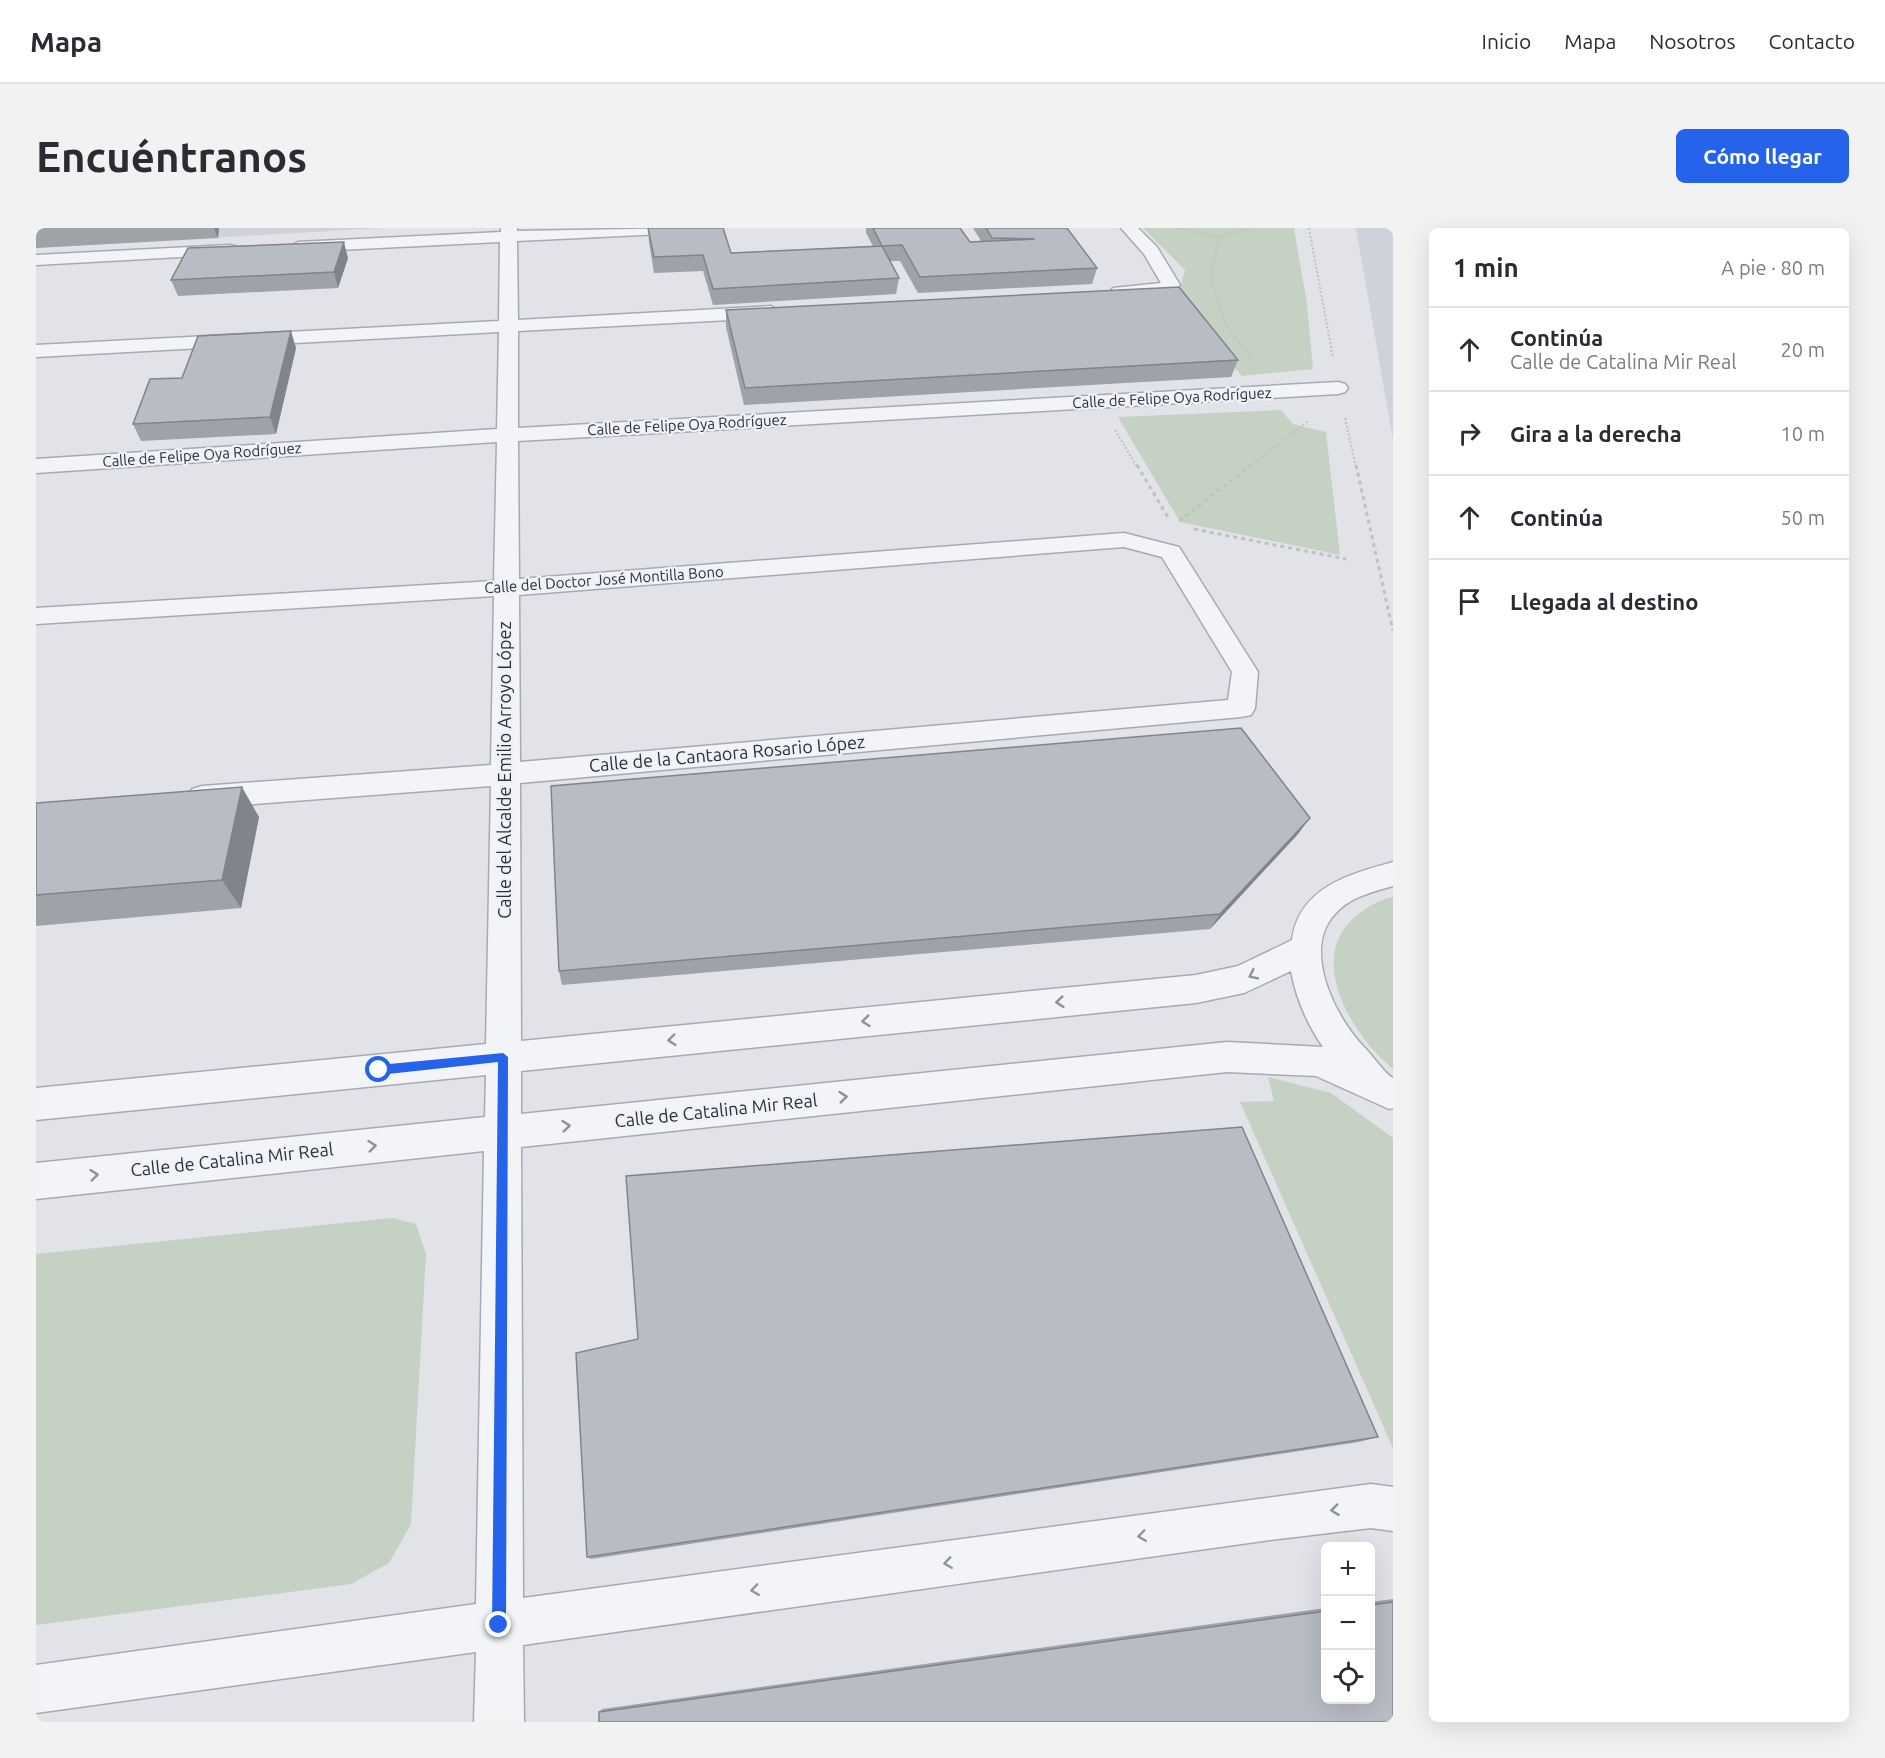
<!DOCTYPE html>
<html lang="es">
<head>
<meta charset="utf-8">
<style>
	body { margin:0; font-family:Ubuntu,sans-serif; background:#f2f2f3; color:#2b2b33 }
	.controls { position:absolute; right:18px; bottom:18px; display:grid; overflow:hidden; border-radius:9px; box-shadow:0 6px 24px #0002 }
	.controls button { width:54px; height:54px; display:grid; place-items:center; padding:0; border:0; border-bottom:2px solid #e1e1e2; background:#fff; color:#2b2b33; font:30px sans-serif }
	.stop { position:absolute; width:18px; height:18px; margin:-14px; border:4px solid #2563eb; border-radius:50%; background:#fff }
	.stop.end { background:#2563eb; border-color:#fff; box-shadow:0 2px 6px #0008 }
	.list { margin:0; padding:0; list-style:none }
	h2 { display:flex; justify-content:space-between; align-items:center; height:78px; margin:0; padding:0 24px; font-size:26px }
	h2 small { font-size:20px; font-weight:400; color:#7c7c81 }
	.list li { display:grid; grid-template-columns:39px 1fr auto; gap:18px; align-items:center; box-sizing:border-box; height:84px; padding:0 24px; border-top:2px solid #e1e1e2 }
	.list b { display:block; font-size:22px; white-space:nowrap }
	.list p { margin:0; font-size:20px; white-space:nowrap; color:#7c7c81 }
	.list em { font-size:20px; font-style:normal; color:#7c7c81 }
	.icon { flex:none; width:33px; height:33px; fill:none; stroke:currentColor; stroke-width:2; stroke-linecap:round; stroke-linejoin:round }
	.map { position:relative; flex:none; width:1357px; height:1494px; overflow:hidden; border-radius:9px }
	header { display:flex; align-items:center; gap:36px; box-sizing:border-box; height:84px; padding:0 30px; background:#fff; border-bottom:2px solid #e1e1e2 }
	header strong { font-size:28px }
	nav { display:flex; gap:33px; margin-inline-start:auto; font-size:21px }
	.intro { display:flex; align-items:center; justify-content:space-between; box-sizing:border-box; height:144px; padding:0 36px }
	h1 { margin:0; font-size:42px }
	.button { padding:15px 27px; border-radius:9px; background:#2563eb; color:#fff; font-size:21px; font-weight:700 }
	main { display:flex; gap:36px; padding:0 36px }
	aside { flex:1; background:#fff; border-radius:9px; box-shadow:0 6px 24px #0002 }
	.map>svg:first-child { display:block }
	.built { fill:#cfd2da }
	.green { fill:#c5d1c2 }
	.lines { fill:none; stroke-linecap:round; stroke-linejoin:round }
	.minor-casing { stroke:#a6aab2; stroke-width:3 }
	.path-far1 { stroke:#bfc1c7; stroke-width:2; stroke-dasharray:2 2; stroke-linecap:butt }
	.path { stroke:#bfc1c7; stroke-width:3; stroke-dasharray:4 4; stroke-linecap:butt }
	.minor { fill:#f3f4f7; fill-rule:evenodd }
	.wall { fill:#9ea2a9 }
	.shaded-wall { fill:#81848a }
	.building { fill:#b8bcc5; stroke:#81848a; stroke-width:1.5 }
	.oneway { stroke:#8e929a }
	.route { fill:#2563eb }
	.labels { text-anchor:middle; stroke-width:4.5; stroke-linejoin:round; paint-order:stroke }
	.far-street-label { font-size:15px; fill:#2a303e; stroke:#f0f2f6 }
	.street-label { font-size:18px; fill:#2a303e; stroke:#f0f2f6 }
</style>
</head>
<body>
<header>
<strong>Mapa</strong>
<nav><a>Inicio</a><a>Mapa</a><a>Nosotros</a><a>Contacto</a></nav>
</header>
<div class="intro"><h1>Encuéntranos</h1><a class="button">Cómo llegar</a></div>
<main>
<div class="map">
<svg width="1357" height="1494" viewBox="0 0 1357 1494">
	<rect width="100%" height="100%" fill="#e1e3e8"/>
	<g class="built">
		<path d="M 0,0 L 347,0 L 0,20 Z"/>
		<path d="M 1320,0 L 1357,0 L 1357,212 Z"/>
	</g>
	<g class="green">
		<path d="M 1107,0 L 1258,0 L 1271,76 L 1277,141 L 1206,148 L 1137,69 L 1143,64 L 1149,42 Z"/>
		<path d="M 1245,182 L 1257,196 L 1290,204 L 1304,327 L 1144,294 L 1082,189 Z"/>
		<path d="M 1357,669 L 1357,841 C 1318,809 1268,731 1320,688 C 1331,679 1343,672 1357,669 Z"/>
		<path d="M 1232,849 L 1295,865 L 1357,910 L 1357,1220 L 1204,874 L 1238,873 Z"/>
		<path d="M 356,990 L 380,996 L 390,1026 L 375,1296 L 353,1335 L 315,1356 L 0,1397 L 0,1026 Z"/>
	</g>
	<g class="lines">
		<g class="minor-casing">
			<g id="minor">
				<path d="M 465,0 L 481,0 L 481,3 L 655,0 L 647,5 L 481,13 L 482,92 L 735,78 L 744,84 L 735,90 L 482,103 L 482,200 L 1302,154 L 1309,156 L 1312,160 L 1309,164 L 1302,166 L 482,213 L 483,351 L 1088,305 L 1143,319 L 1222,444 L 1219,480 L 1215,487 L 1205,489 L 484,555 L 485,813 L 1160,747 L 1202,738 L 1256,712 C 1263,659 1314,646 1357,634 L 1357,658 C 1336,664 1314,669 1299,686 C 1265,722 1300,791 1329,820 C 1336,827 1350,847 1357,850 L 1357,880 L 1353,881 L 1280,848 L 1191,844 L 485,919 L 487,1370 L 1335,1256 L 1357,1259 L 1357,1303 L 1335,1300 L 1234,1312 L 487,1417 L 488,1494 L 438,1494 L 440,1424 L 0,1485 L 0,1437 L 440,1376 L 448,923 L 0,971 L 0,935 L 449,889 L 450,847 L 0,892 L 0,860 L 450,816 L 455,558 L 166,580 L 156,577 L 151,569 L 156,561 L 166,558 L 455,537 L 458,368 L 0,396 L 0,380 L 458,353 L 461,214 L 0,245 L 0,231 L 461,201 L 463,104 L 0,129 L 0,117 L 463,93 L 464,14 L 262,24 L 253,19 L 262,14 L 465,4 ZM 1088,319 L 1126,329 L 1196,444 L 1192,472 L 484,534 L 483,367 ZM 1255,743 C 1260,770 1271,796 1287,819 L 1191,814 L 485,886 L 485,843 L 1160,775 L 1208,765 Z"/>
				<path d="M 1085,0 L 1102,0 L 1121,19 L 1144,57 C 1133,72 1093,72 1077,68 L 1074,64 L 1077,60 L 1125,55 L 1108,26 Z"/>
				<path d="M 193,17 L 199,18 L 202,22 L 199,26 L 0,37 L 0,27 Z"/>
			</g>
		</g>
		<g class="path-far1">
			<path d="M 1142,0 L 1183,9 L 1213,0"/>
			<path d="M 1273,0 L 1297,130"/>
			<path d="M 1183,9 L 1175,49 L 1189,95 L 1217,134"/>
			<path d="M 1309,190 L 1320,239"/>
			<path d="M 1079,202 L 1101,239"/>
			<path d="M 1213,239 L 1272,193"/>
		</g>
		<g class="path">
			<path d="M 1101,237 L 1133,291"/>
			<path d="M 1320,237 L 1357,403"/>
			<path d="M 1143,293 L 1215,237"/>
			<path d="M 1158,301 L 1310,331"/>
		</g>
		<use href="#minor" class="minor"/>
	</g>
	<g class="wall">
		<path d="M 0,0 L 183,0 L 182,10 L 0,20 Z"/>
		<path d="M 612,0 L 695,25 L 837,18 L 830,5 L 830,0 L 924,0 L 934,14 L 945,13 L 937,0 L 1031,0 L 1061,40 L 1056,56 L 882,65 L 864,33 L 854,33 L 863,50 L 860,66 L 677,77 L 667,43 L 618,45 L 613,14 Z"/>
		<path d="M 312,30 L 302,60 L 142,68 L 135,52 Z"/>
		<path d="M 690,82 L 1202,132 L 1195,149 L 708,177 L 690,99 Z"/>
		<path d="M 260,120 L 240,206 L 105,213 L 97,196 L 146,150 Z"/>
		<path d="M 0,575 L 223,589 L 205,680 L 0,698 Z"/>
		<path d="M 1262,606 L 1174,701 L 526,757 L 523,743 Z"/>
		<path d="M 1342,1209 L 1323,1214 L 555,1331 L 551,1329 Z"/>
		<path d="M 1357,1371 L 1357,1494 L 563,1484 L 566,1481 L 1290,1380 L 1290,1472 L 1335,1472 L 1335,1374 Z"/>
	</g>
	<g class="shaded-wall">
		<path d="M 178,0 L 183,0 L 182,10 Z"/>
		<path d="M 308,14 L 312,30 L 302,60 L 298,44 Z"/>
		<path d="M 255,103 L 260,120 L 240,206 L 234,189 Z"/>
		<path d="M 206,559 L 223,589 L 205,680 L 186,652 Z"/>
		<path d="M 1274,590 L 1262,606 L 1174,701 L 1184,686 Z"/>
	</g>
	<g class="building">
		<path d="M 612,0 L 687,0 L 695,25 L 846,18 L 837,0 L 924,0 L 934,14 L 999,11 L 956,10 L 950,0 L 1031,0 L 1061,40 L 884,49 L 866,17 L 846,18 L 863,50 L 677,61 L 667,27 L 618,29 Z"/>
		<path d="M 308,14 L 298,44 L 135,52 L 152,20 Z"/>
		<path d="M 1143,59 L 1202,132 L 709,160 L 690,82 Z"/>
		<path d="M 255,103 L 234,189 L 97,196 L 114,151 L 146,150 L 162,108 Z"/>
		<path d="M 1205,500 L 1274,590 L 1184,686 L 523,743 L 515,558 Z"/>
		<path d="M 206,559 L 186,652 L 0,667 L 0,575 Z"/>
		<path d="M 1206,899 L 1342,1209 L 551,1329 L 540,1125 L 602,1111 L 590,948 Z"/>
		<path d="M 1357,1374 L 1357,1494 L 563,1494 L 563,1484 L 1290,1383 L 1290,1472 L 1335,1472 L 1335,1377 Z"/>
	</g>
	<defs><path id="oneway-chevron" d="M-2-3.5L2.5 0L-2 3.5" fill="none" stroke-width="1.6" stroke-linecap="round" stroke-linejoin="round" transform="scale(1.5)"/></defs>
	<g class="oneway">
		<use href="#oneway-chevron" transform="translate(1217 747) rotate(154)"/>
		<use href="#oneway-chevron" transform="translate(1024 774) rotate(174)"/>
		<use href="#oneway-chevron" transform="translate(830 793) rotate(174)"/>
		<use href="#oneway-chevron" transform="translate(636 812) rotate(174)"/>
		<use href="#oneway-chevron" transform="translate(807 869) rotate(-6)"/>
		<use href="#oneway-chevron" transform="translate(530 898) rotate(-6)"/>
		<use href="#oneway-chevron" transform="translate(336 918) rotate(-6)"/>
		<use href="#oneway-chevron" transform="translate(58 947) rotate(-6)"/>
		<use href="#oneway-chevron" transform="translate(1299 1282) rotate(173)"/>
		<use href="#oneway-chevron" transform="translate(1106 1308) rotate(172)"/>
		<use href="#oneway-chevron" transform="translate(912 1335) rotate(172)"/>
		<use href="#oneway-chevron" transform="translate(719 1362) rotate(172)"/>
	</g>
	<path class="route" d="M 467,825 L 472,829 L 470,1397 L 463,1404 L 456,1397 L 462,834 L 343,847 L 338,842 L 343,837 Z"/>
	<g class="labels">
		<g class="far-street-label">
			<text transform="translate(1136 170) rotate(-3)" y="5">Calle de Felipe Oya Rodríguez</text>
			<text transform="translate(651 197) rotate(-3)" y="5">Calle de Felipe Oya Rodríguez</text>
			<text transform="translate(166 227) rotate(-4)" y="5">Calle de Felipe Oya Rodríguez</text>
			<text transform="translate(568 352) rotate(-4)" y="5">Calle del Doctor José Montilla Bono</text>
		</g>
		<g class="street-label">
			<text transform="translate(691 526) rotate(-5)" y="6">Calle de la Cantaora Rosario López</text>
			<text transform="translate(469 542) rotate(-90)" y="6">Calle del Alcalde Emilio Arroyo López</text>
			<text transform="translate(680 883) rotate(-6)" y="6">Calle de Catalina Mir Real</text>
			<text transform="translate(196 932) rotate(-6)" y="6">Calle de Catalina Mir Real</text>
		</g>
	</g>
</svg>
<div class="controls">
<button>+</button>
<button>−</button>
<button><svg class="icon" aria-label="locate" viewBox="0 0 24 24"><circle cx="12" cy="12" r="6"/><path d="M12 2v4M12 18v4M2 12h4M18 12h4"/></svg></button>
</div>
<div class="stop" style="left:343px;top:842px"></div>
<div class="stop end" style="left:463px;top:1397px"></div>
</div>
<aside>
<h2>1 min<small>A pie · 80 m</small></h2>
<ul class="list">
<li><svg class="icon" aria-label="ahead" viewBox="0 0 24 24"><path d="M12 20V5M6 11l6-6 6 6"/></svg><div><b>Continúa</b><p>Calle de Catalina Mir Real</p></div><em>20 m</em></li>
<li><svg class="icon" aria-label="right" viewBox="0 0 24 24"><path d="M7 20v-9h11M14 6l5 5-5 5"/></svg><div><b>Gira a la derecha</b></div><em>10 m</em></li>
<li><svg class="icon" aria-label="ahead" viewBox="0 0 24 24"><path d="M12 20V5M6 11l6-6 6 6"/></svg><div><b>Continúa</b></div><em>50 m</em></li>
<li><svg class="icon" aria-label="arrive" viewBox="0 0 24 24"><path d="M6 21V4h12l-3 4 3 4H6"/></svg><div><b>Llegada al destino</b></div></li>
</ul>
</aside>
</main>
</body>
</html>
